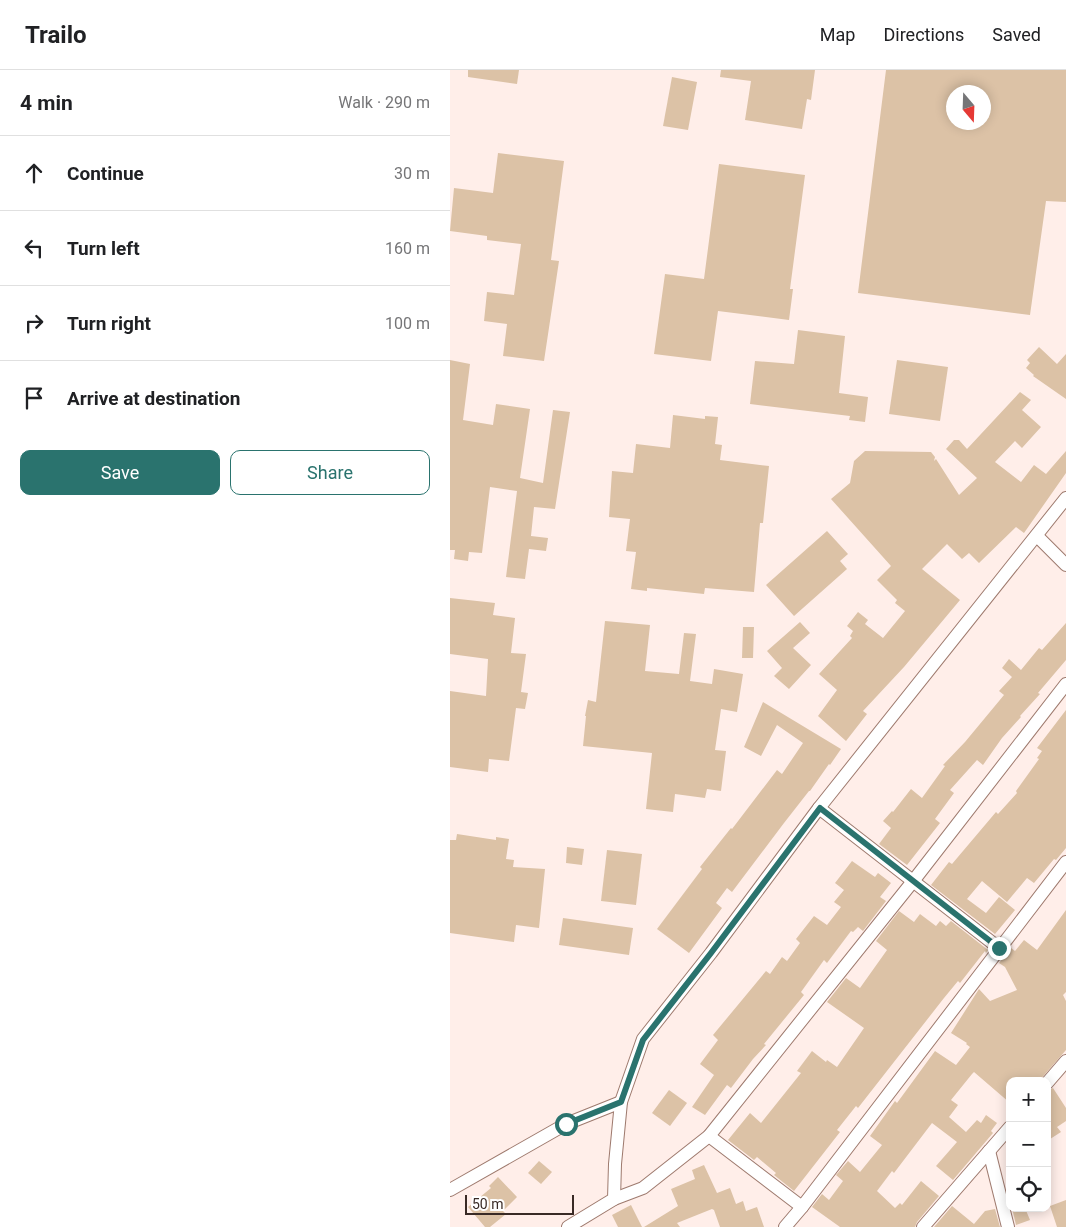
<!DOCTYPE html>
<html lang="en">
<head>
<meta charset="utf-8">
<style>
	body { margin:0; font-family:Roboto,sans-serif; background:#f6f6f6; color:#202124 }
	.controls { position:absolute; right:15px; bottom:15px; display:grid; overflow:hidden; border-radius:10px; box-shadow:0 2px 12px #0003 }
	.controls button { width:45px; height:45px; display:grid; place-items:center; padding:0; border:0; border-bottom:1px solid #e0e0e0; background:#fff; color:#202124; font:25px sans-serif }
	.compass { position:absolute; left:496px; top:15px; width:45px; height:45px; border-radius:50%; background:#fff; box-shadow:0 2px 12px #0003; rotate:161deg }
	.scale { position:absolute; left:15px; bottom:12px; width:109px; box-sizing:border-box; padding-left:5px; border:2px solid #392a25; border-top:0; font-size:14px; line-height:18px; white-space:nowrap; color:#392a25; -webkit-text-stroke:4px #fff; paint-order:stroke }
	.stop { position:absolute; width:15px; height:15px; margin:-11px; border:4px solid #2a736e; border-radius:50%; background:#fff }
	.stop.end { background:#2a736e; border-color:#fff; box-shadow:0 1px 5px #0008 }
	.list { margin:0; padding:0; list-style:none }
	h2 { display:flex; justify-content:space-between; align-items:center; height:65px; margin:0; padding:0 20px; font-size:21px }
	h2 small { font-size:16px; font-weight:400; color:#757577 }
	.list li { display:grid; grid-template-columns:32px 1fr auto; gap:15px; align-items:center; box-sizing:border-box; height:75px; padding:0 20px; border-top:1px solid #e0e0e0 }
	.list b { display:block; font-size:19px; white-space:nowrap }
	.list em { font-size:16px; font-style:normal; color:#757577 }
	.actions { display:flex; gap:10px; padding:15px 20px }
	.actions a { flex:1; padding:11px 0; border:1px solid #2a736e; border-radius:10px; text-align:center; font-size:18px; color:#2a736e }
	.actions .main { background:#2a736e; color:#fff }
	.icon { flex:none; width:28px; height:28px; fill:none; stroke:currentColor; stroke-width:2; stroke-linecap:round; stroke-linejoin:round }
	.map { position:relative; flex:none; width:616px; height:1157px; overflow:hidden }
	header { display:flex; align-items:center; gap:30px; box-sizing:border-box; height:70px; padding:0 25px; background:#fff; border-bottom:1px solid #e0e0e0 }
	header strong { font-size:24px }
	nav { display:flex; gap:28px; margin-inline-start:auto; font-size:18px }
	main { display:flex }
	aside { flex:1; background:#fff }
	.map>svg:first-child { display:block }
	.building { fill:#dcc2a6; fill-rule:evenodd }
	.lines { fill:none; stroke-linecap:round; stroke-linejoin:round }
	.street-casing { stroke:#9e7a6e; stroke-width:14 }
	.street { stroke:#fff; stroke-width:12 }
	.route { stroke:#2a736e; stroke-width:6 }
</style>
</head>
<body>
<header>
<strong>Trailo</strong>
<nav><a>Map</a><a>Directions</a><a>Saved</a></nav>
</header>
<main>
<aside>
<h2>4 min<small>Walk · 290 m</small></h2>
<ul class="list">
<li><svg class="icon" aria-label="ahead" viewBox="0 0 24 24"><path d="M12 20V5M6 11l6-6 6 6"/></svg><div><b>Continue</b></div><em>30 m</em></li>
<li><svg class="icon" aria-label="left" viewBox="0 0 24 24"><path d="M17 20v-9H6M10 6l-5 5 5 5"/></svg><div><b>Turn left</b></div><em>160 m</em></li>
<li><svg class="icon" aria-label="right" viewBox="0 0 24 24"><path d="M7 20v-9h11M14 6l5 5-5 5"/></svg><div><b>Turn right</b></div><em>100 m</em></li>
<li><svg class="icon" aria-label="arrive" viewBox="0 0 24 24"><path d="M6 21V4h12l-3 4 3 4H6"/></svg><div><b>Arrive at destination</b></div></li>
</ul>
<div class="actions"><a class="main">Save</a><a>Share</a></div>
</aside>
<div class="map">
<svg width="616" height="1157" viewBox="0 0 616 1157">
	<rect width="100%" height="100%" fill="#ffeee9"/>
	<g class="building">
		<path d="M 18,0 L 69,0 L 67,14 L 18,7 Z"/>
		<path d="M 271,0 L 365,0 L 361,30 L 357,29 L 352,59 L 295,50 L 301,11 L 270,7 Z"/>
		<path d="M 436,0 L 616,0 L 616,132 L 596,131 L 580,245 L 408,223 ZM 504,22 L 534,22 L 534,52 L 504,52 Z"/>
		<path d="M 222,7 L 247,12 L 238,60 L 213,56 Z"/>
		<path d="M 48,83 L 114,91 L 101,190 L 109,191 L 94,291 L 53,286 L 57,254 L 34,251 L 37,222 L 64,225 L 71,174 L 37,170 L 37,166 L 0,161 L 4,118 L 43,123 Z"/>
		<path d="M 269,94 L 355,105 L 340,219 L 343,219 L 339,250 L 268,241 L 261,291 L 204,284 L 215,204 L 254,209 Z"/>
		<path d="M 348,260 L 395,266 L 389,323 L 418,327 L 415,352 L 399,350 L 400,346 L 300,334 L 305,291 L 344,294 Z"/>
		<path d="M 589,277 L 607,294 L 616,284 L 616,329 L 583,306 L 584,305 L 576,298 L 580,293 L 577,290 Z"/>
		<path d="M 0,290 L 20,294 L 13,350 L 43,355 L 46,334 L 80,339 L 70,408 L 93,413 L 103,340 L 120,342 L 105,439 L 84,437 L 81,466 L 98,468 L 96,481 L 79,479 L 75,509 L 56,507 L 67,421 L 40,417 L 32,483 L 19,482 L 18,491 L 4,489 L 5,480 L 0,480 Z"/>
		<path d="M 447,290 L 498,297 L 490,351 L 439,344 Z"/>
		<path d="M 570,322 L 581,330 L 572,340 L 591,357 L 572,378 L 565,371 L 545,392 L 571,412 L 584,395 L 596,404 L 616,381 L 616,403 L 574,463 L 566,457 L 529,493 L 519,483 L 512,489 L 497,474 L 472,499 L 510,530 L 454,597 L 413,641 L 417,644 L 396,671 L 368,646 L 387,620 L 369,604 L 402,568 L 400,566 L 403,561 L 397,556 L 408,542 L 418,550 L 415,554 L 433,568 L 455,541 L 445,533 L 447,530 L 427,510 L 441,496 L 381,429 L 400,413 L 404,391 L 415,381 L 481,382 L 485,387 L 484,391 L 486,389 L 509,425 L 527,408 L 496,379 L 504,370 L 509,370 L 517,379 Z"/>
		<path d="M 223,345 L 255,349 L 255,346 L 268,347 L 265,374 L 272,375 L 270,390 L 319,396 L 313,453 L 310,453 L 304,522 L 255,518 L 254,524 L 197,518 L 197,521 L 181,519 L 186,482 L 176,481 L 180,449 L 159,447 L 162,401 L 183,403 L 186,374 L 220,378 Z"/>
		<path d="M 377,461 L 398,484 L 390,491 L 397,499 L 344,546 L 316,515 Z"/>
		<path d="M 0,528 L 45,533 L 43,545 L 65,548 L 61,583 L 76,584 L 71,622 L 78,623 L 75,639 L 66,638 L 59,691 L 39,689 L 38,702 L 0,697 L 0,621 L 36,626 L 38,589 L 0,584 Z"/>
		<path d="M 155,551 L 200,555 L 195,601 L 229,604 L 234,563 L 246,564 L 240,611 L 262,614 L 264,599 L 293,604 L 287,642 L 271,639 L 265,680 L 276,681 L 271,721 L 257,719 L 255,728 L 225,724 L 223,742 L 196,739 L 202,683 L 133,676 L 136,646 L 135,646 L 138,630 L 146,632 Z"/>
		<path d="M 350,552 L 360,563 L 343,578 L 361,595 L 339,619 L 324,606 L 332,598 L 317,581 Z"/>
		<path d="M 616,553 L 616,590 L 588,623 L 590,624 L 570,646 L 571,647 L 552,668 L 533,695 L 527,690 L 500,720 L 504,723 L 485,749 L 490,753 L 457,795 L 429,774 L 441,758 L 433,751 L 442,741 L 443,742 L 461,719 L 472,728 L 495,696 L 493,695 L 515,672 L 554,625 L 549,621 L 562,607 L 552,598 L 559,589 L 571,600 L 589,578 L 592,580 Z"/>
		<path d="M 293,557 L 304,557 L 303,588 L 292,588 Z"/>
		<path d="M 313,632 L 391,679 L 380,695 L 379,694 L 360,721 L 359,721 L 334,753 L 282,822 L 277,818 L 266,833 L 272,838 L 239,883 L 207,859 L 252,799 L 250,797 L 281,758 L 282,759 L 327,700 L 332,704 L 353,673 L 327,655 L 311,686 L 294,677 Z"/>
		<path d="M 616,640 L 616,778 L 606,790 L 604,789 L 584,813 L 577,808 L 557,832 L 532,811 L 517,829 L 536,843 L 549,827 L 565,840 L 545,864 L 481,815 L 499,792 L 502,794 L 546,742 L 548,744 L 567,723 L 566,721 L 589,689 L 587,688 L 592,681 L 587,678 Z"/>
		<path d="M 7,764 L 46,770 L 46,767 L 59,769 L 56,789 L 64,790 L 63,797 L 95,799 L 89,858 L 66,855 L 64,872 L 0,863 L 0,770 L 6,770 Z"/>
		<path d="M 117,777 L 134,779 L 132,795 L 116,793 Z"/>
		<path d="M 157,780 L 192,784 L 186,835 L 151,831 Z"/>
		<path d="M 402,791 L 425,807 L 428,803 L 441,813 L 430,827 L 436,831 L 413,861 L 408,857 L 403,862 L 401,861 L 377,893 L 374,890 L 351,922 L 354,925 L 314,974 L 316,975 L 303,989 L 281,1018 L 277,1015 L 255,1045 L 242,1037 L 264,1005 L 250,994 L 268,970 L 263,965 L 316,901 L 320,904 L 332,887 L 337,891 L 350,873 L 346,869 L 364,846 L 377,855 L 391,837 L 384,832 L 394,820 L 385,813 Z"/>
		<path d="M 616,840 L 616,922 L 613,925 L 616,931 L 616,980 L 589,1011 L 560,1011 L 560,1033 L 524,1002 L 522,1004 L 501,1030 L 508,1035 L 499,1047 L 516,1062 L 527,1050 L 531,1053 L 536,1045 L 547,1053 L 541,1061 L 543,1063 L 503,1110 L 486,1096 L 507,1072 L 482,1053 L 444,1103 L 442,1101 L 427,1121 L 445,1138 L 450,1133 L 452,1135 L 471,1111 L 489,1126 L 467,1152 L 465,1157 L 390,1157 L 362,1137 L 372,1124 L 379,1130 L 393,1111 L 386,1105 L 398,1091 L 410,1102 L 432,1075 L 420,1066 L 445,1031 L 447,1033 L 485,981 L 506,995 L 520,977 L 516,974 L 517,973 L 501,963 L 529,919 L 540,931 L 567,920 L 555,897 L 549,893 L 561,878 L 565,881 L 574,870 L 587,880 Z"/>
		<path d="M 449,841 L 464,852 L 470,844 L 486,856 L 490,851 L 496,856 L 501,851 L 538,880 L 536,883 L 535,881 L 510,913 L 508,911 L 494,928 L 408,1038 L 406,1036 L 387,1060 L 390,1062 L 344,1121 L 324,1105 L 326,1103 L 307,1087 L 304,1090 L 278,1070 L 300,1043 L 311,1053 L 351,1003 L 347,1001 L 362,981 L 376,992 L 377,990 L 387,997 L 414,958 L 377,932 L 396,908 L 410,918 L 437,880 L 426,871 Z"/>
		<path d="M 113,848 L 183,858 L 179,885 L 109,875 Z"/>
		<path d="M 603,1018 L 616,1038 L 616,1051 L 607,1057 L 611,1062 L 597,1071 L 597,1021 Z"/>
		<path d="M 219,1020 L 237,1033 L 220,1056 L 202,1043 Z"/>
		<path d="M 89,1091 L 102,1102 L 91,1114 L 78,1103 Z"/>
		<path d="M 254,1095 L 267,1123 L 280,1118 L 286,1134 L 293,1131 L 296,1141 L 307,1137 L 314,1157 L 270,1157 L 264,1140 L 262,1139 L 227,1153 L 230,1157 L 194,1157 L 228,1136 L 221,1119 L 245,1109 L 242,1100 Z"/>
		<path d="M 48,1107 L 67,1127 L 53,1141 L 56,1144 L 40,1157 L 35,1157 L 18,1137 L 41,1118 L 39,1116 Z"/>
		<path d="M 616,1130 L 616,1157 L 607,1157 L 600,1136 Z"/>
		<path d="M 181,1135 L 192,1157 L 168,1157 L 162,1145 Z"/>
		<path d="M 502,1136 L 524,1154 L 535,1141 L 545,1139 L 550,1157 L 484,1157 Z"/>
		<path d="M 562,1138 L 575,1138 L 580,1150 L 566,1155 Z"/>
	</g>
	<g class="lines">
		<g class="street-casing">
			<g id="street">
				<path d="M 587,466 L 616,495"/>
				<path d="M 369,738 L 549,878"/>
				<path d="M 597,1013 L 616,991"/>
				<path d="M 259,1066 L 352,1137"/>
				<path d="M 539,1081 L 558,1157"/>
				<path d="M 0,1120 L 116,1054 L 171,1032"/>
				<path d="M 164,1129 L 193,1118 L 259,1066 L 464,810 L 616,614"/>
				<path d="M 118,1157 L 164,1129 L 165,1094 L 171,1032 L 193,969 L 261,883 L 369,738 L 616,428"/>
				<path d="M 335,1157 L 352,1137 L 616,792"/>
				<path d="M 473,1157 L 560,1057"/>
			</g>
		</g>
		<use href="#street" class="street"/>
	</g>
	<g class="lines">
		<path class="route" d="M 116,1054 L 171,1032 L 193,970 L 261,883 L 370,738 L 549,878"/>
	</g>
</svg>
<div class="controls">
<button>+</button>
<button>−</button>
<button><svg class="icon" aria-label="locate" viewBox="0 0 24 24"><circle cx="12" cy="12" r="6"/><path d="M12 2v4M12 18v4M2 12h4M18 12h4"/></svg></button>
</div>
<svg class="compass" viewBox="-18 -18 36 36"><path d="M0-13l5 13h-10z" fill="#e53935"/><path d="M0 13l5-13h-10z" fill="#757577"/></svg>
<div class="scale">50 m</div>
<div class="stop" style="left:116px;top:1054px"></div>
<div class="stop end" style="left:549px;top:878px"></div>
</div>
</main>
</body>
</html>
